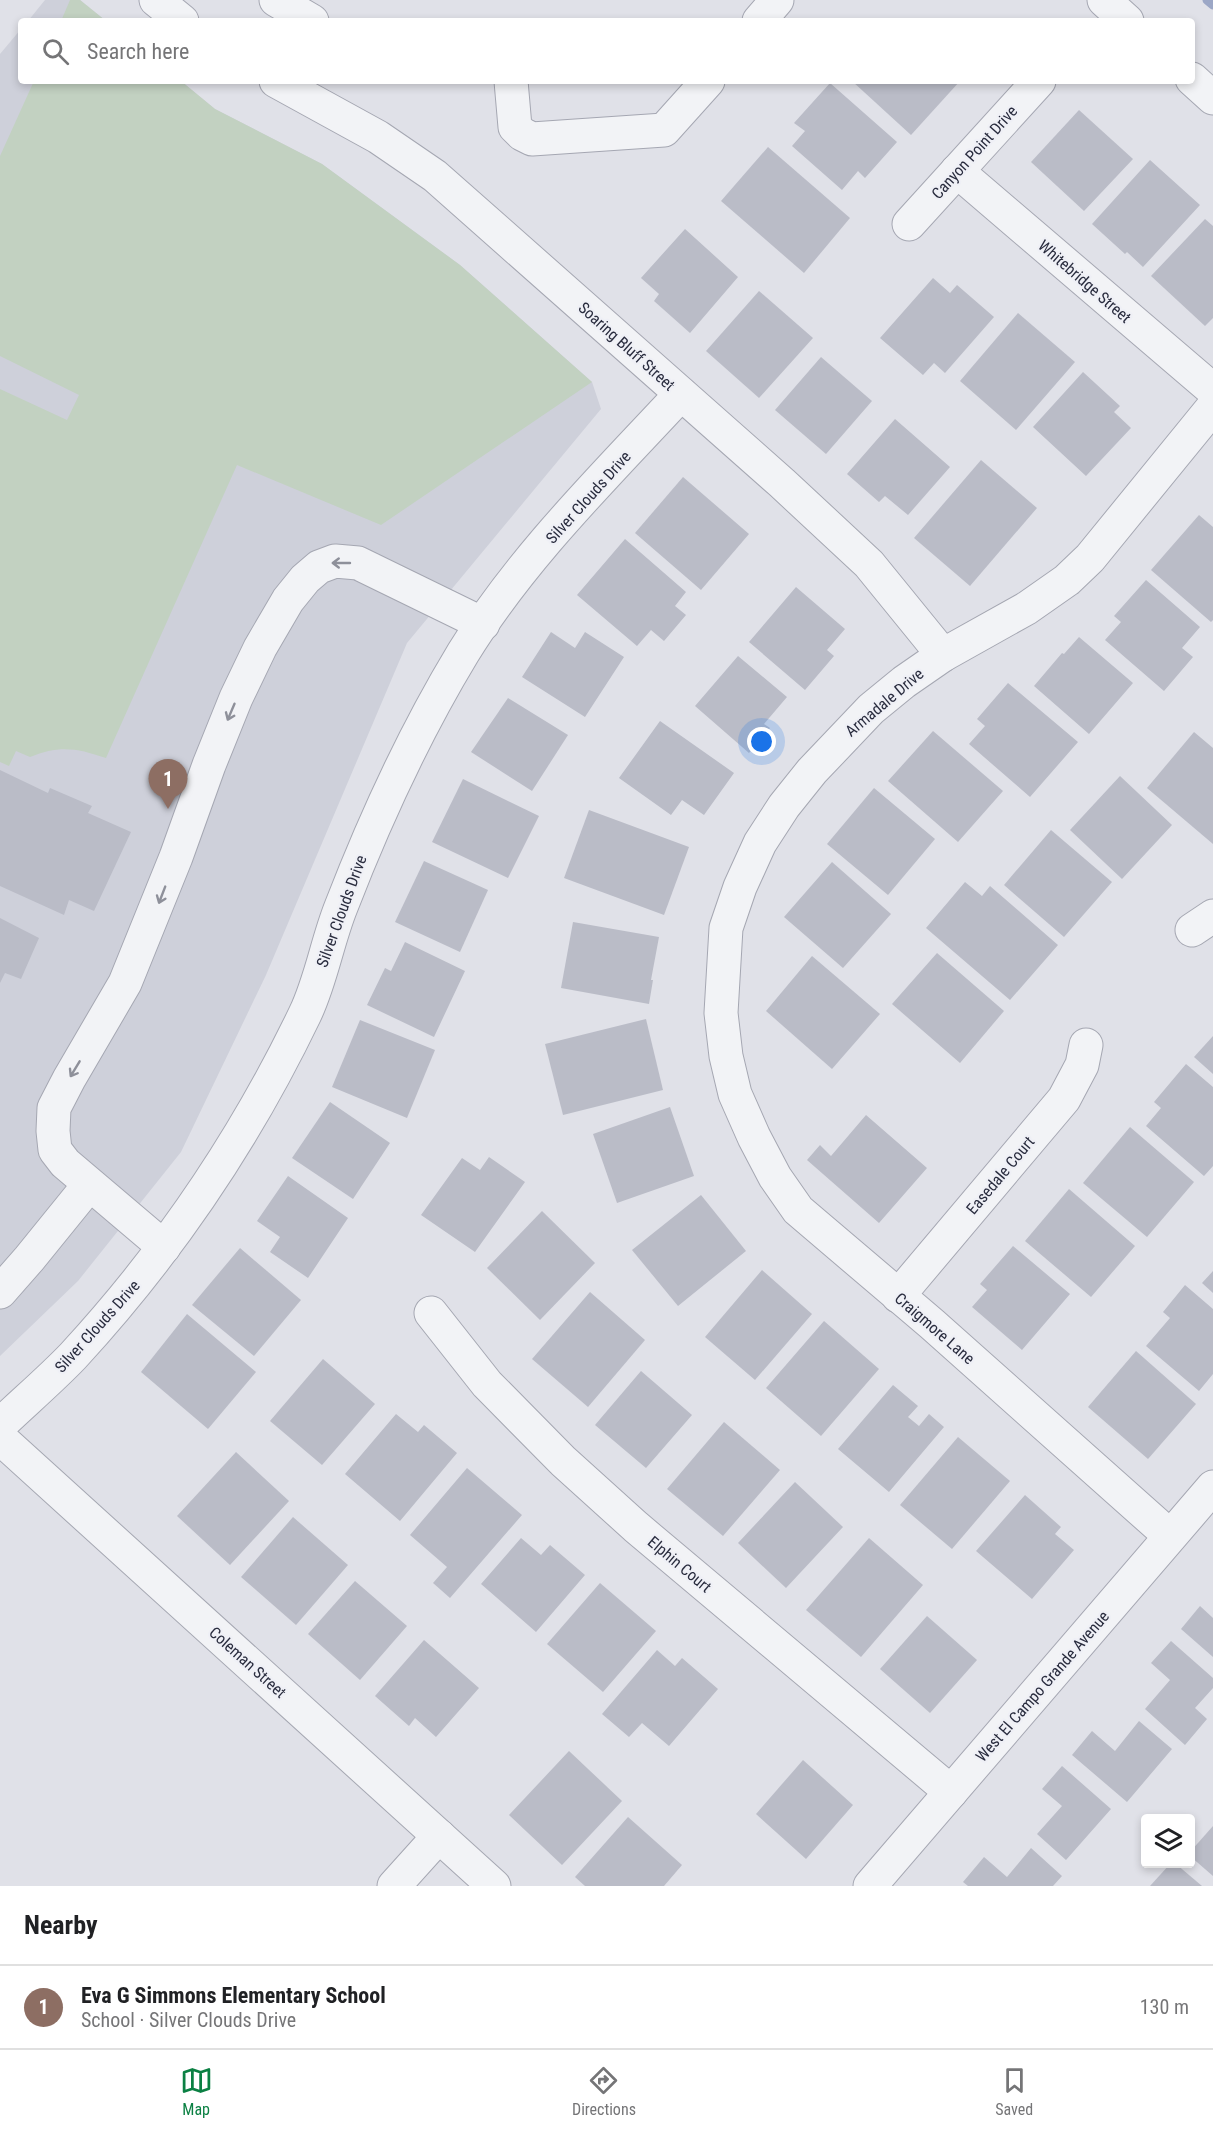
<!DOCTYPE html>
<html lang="en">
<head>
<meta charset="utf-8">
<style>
	body { margin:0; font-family:"Roboto Condensed",sans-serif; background:#f6f6f6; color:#202124 }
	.controls { position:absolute; right:18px; bottom:18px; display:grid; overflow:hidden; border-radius:6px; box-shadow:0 3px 9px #0003 }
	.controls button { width:54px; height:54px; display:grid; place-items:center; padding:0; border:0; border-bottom:2px solid #e0e0e0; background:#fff; color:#202124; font:30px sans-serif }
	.you { position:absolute; left:762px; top:742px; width:21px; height:21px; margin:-15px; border:4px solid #fff; border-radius:50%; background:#1a73e8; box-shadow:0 0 0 9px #1a73e833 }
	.badge { display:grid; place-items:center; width:39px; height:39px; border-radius:50%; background:#0b8043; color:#fff; font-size:20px; font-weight:700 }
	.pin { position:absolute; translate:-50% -50px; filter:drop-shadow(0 2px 3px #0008) }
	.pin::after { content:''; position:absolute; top:32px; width:21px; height:18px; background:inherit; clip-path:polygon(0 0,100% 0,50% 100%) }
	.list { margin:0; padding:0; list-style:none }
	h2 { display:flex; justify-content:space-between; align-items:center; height:78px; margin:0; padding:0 24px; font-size:26px }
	h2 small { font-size:20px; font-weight:400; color:#757577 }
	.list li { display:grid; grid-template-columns:39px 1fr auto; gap:18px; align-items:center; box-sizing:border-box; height:84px; padding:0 24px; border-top:2px solid #e0e0e0 }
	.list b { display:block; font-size:22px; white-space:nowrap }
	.list p { margin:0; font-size:20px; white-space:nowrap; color:#757577 }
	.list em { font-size:20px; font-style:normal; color:#757577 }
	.icon { flex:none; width:33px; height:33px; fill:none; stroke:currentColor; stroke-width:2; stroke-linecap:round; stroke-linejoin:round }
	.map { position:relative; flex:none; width:1213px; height:1886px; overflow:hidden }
	.search { position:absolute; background:#fff; box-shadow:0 3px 9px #0003; left:18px; right:18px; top:18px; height:66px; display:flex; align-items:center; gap:15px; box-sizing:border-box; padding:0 21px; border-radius:6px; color:#757577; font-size:22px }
	.sheet { height:162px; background:#fff }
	nav { display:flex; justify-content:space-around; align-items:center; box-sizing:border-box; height:84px; border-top:2px solid #e0e0e0; background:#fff; font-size:16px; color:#757577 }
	nav a { display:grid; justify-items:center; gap:3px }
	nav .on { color:#0b8043 }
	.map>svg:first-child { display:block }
	.built { fill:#ced0da }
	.green { fill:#c2d1c1 }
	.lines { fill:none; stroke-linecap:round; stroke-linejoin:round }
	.stream { stroke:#9ca7c6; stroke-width:9 }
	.building { fill:#babcc7 }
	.minor-casing { stroke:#a5a7b2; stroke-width:35 }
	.minor { stroke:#f2f3f6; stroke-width:33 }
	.oneway { stroke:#8e909a }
	.labels { text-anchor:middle; stroke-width:4.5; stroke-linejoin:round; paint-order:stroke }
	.street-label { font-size:16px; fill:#292c3e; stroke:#eff0f6 }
</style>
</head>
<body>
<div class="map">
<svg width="1213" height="1886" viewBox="0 0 1213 1886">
	<rect width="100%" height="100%" fill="#e0e1e8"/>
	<g class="built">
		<path d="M 45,0 L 80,0 L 106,21 L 28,21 Z"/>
		<path d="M 21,29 L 21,81 L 181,81 L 215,109 L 322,164 L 460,265 L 592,382 L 601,409 L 407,643 L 266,975 L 181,1152 L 78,1281 L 0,1356 L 0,54 Z"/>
	</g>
	<g class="green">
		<path d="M 70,0 L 80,0 L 106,21 L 61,21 Z"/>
		<path d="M 34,81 L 181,81 L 215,109 L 322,164 L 460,265 L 592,382 L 381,525 L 237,465 L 106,758 C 77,748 59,745 30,757 L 16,751 L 9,766 L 0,762 L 0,389 L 67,420 L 79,395 L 0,356 L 0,156 Z"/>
	</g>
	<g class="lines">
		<path class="stream" d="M 1207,0 L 1213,5"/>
	</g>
	<g class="building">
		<path d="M 852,81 L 960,81 L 911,135 Z"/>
		<path d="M 830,83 L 897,142 L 865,178 L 858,171 L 842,190 L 792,146 L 805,131 L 794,123 Z"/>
		<path d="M 1079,110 L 1133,159 L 1084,211 L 1031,162 Z"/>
		<path d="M 768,147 L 850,218 L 804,273 L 721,201 Z"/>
		<path d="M 1150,160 L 1200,205 L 1143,267 L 1127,252 L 1125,254 L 1092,224 Z"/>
		<path d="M 1205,219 L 1213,226 L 1213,318 L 1205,326 L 1151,276 Z"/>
		<path d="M 685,229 L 738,277 L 690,333 L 654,301 L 659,294 L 641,278 Z"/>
		<path d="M 933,278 L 950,293 L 957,285 L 994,317 L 945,373 L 934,363 L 923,375 L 880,338 Z"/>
		<path d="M 759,291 L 813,338 L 759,398 L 706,351 Z"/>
		<path d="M 1018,313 L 1075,362 L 1016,430 L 960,381 Z"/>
		<path d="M 821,357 L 872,401 L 826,454 L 775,410 Z"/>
		<path d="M 1083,372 L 1120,406 L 1114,412 L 1131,428 L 1086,476 L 1033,427 Z"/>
		<path d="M 895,419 L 950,467 L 908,515 L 885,496 L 879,502 L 847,474 Z"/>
		<path d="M 981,460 L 1037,508 L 970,586 L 914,538 Z"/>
		<path d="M 683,477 L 749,534 L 701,590 L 635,533 Z"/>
		<path d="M 1199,515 L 1213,527 L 1213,620 L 1211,622 L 1151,570 Z"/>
		<path d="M 625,539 L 686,592 L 675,606 L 686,615 L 664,641 L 651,630 L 637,646 L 577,595 Z"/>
		<path d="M 1146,580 L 1200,627 L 1182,648 L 1193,657 L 1164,691 L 1105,640 L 1121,622 L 1114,616 Z"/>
		<path d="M 796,587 L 845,629 L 827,650 L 834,656 L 805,690 L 749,642 Z"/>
		<path d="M 551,632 L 575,648 L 585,632 L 624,657 L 585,717 L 522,677 Z"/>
		<path d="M 1079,637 L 1133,683 L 1089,734 L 1034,686 L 1062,653 L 1064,654 Z"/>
		<path d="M 738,656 L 787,697 L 764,724 L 770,728 L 749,753 L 695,706 Z"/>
		<path d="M 1008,683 L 1078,742 L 1030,797 L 969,744 L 985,726 L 977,719 Z"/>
		<path d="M 508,698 L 568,735 L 532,791 L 471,752 Z"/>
		<path d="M 660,721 L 734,773 L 704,815 L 682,800 L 671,815 L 619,778 Z"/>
		<path d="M 933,731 L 1003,791 L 958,842 L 888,781 Z"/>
		<path d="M 1194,732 L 1213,748 L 1213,844 L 1147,788 Z"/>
		<path d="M 0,770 L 48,793 L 50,788 L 92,806 L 88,813 L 131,832 L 94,911 L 69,900 L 64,915 L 0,886 Z"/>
		<path d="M 1120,776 L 1172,825 L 1122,879 L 1070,830 Z"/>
		<path d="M 463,779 L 539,816 L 508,878 L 432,842 Z"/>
		<path d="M 874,788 L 935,839 L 888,895 L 827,844 Z"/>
		<path d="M 589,810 L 689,847 L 664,915 L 564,878 Z"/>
		<path d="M 1051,830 L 1112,882 L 1064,937 L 1004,885 Z"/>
		<path d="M 424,861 L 488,890 L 460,952 L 395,922 Z"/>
		<path d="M 832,862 L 891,914 L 843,968 L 784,917 Z"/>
		<path d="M 965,882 L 982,896 L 990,886 L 1058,945 L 1010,1000 L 926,928 Z"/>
		<path d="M 0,918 L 39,938 L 21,979 L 5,973 L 0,983 Z"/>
		<path d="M 573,922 L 659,937 L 651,980 L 653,980 L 649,1004 L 561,988 Z"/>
		<path d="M 405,942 L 465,971 L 434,1037 L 367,1005 L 385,968 L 391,971 Z"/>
		<path d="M 937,953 L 1004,1011 L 960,1063 L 892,1004 Z"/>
		<path d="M 812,956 L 880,1014 L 832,1069 L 766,1011 Z"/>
		<path d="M 646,1019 L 663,1090 L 563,1115 L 545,1044 Z"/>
		<path d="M 360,1020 L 435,1050 L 407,1118 L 332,1087 Z"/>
		<path d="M 1213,1036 L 1213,1074 L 1194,1057 Z"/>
		<path d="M 1186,1064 L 1213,1087 L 1213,1166 L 1204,1176 L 1146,1126 L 1161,1108 L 1154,1102 Z"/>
		<path d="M 330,1102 L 390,1143 L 353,1199 L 292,1158 Z"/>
		<path d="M 670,1107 L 694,1176 L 617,1203 L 593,1134 Z"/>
		<path d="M 866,1115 L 927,1168 L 879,1223 L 807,1160 L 820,1145 L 831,1156 Z"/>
		<path d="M 1130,1127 L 1194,1182 L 1147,1237 L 1083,1183 Z"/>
		<path d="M 489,1157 L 525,1182 L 475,1252 L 421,1215 L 462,1158 L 480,1170 Z"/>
		<path d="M 288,1176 L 348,1218 L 308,1278 L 270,1252 L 280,1237 L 257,1221 Z"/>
		<path d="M 1069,1189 L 1135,1246 L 1091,1297 L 1025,1241 Z"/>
		<path d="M 701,1195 L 746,1251 L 678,1306 L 632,1250 Z"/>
		<path d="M 542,1211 L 595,1263 L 540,1320 L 487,1268 Z"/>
		<path d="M 1013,1246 L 1070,1294 L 1022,1350 L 972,1307 L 987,1290 L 980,1284 Z"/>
		<path d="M 240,1248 L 301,1300 L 254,1356 L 192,1305 Z"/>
		<path d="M 762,1270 L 812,1314 L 755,1380 L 705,1337 Z"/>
		<path d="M 1213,1271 L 1213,1293 L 1202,1283 Z"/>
		<path d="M 1185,1285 L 1213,1309 L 1213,1374 L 1199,1391 L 1146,1346 L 1170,1318 L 1163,1312 Z"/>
		<path d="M 590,1292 L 645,1340 L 588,1407 L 532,1359 Z"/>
		<path d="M 187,1314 L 256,1372 L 208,1429 L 141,1372 Z"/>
		<path d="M 824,1321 L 879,1369 L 821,1436 L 766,1388 Z"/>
		<path d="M 1136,1351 L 1196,1404 L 1148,1459 L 1088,1407 Z"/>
		<path d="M 323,1359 L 375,1404 L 322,1465 L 270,1421 Z"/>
		<path d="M 641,1371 L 692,1415 L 646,1468 L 595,1425 Z"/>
		<path d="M 893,1385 L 918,1406 L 908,1417 L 919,1426 L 929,1414 L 944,1427 L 889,1492 L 838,1449 Z"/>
		<path d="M 396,1414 L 418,1432 L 424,1425 L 457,1453 L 400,1521 L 345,1474 Z"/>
		<path d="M 724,1422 L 780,1470 L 723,1536 L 667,1489 Z"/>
		<path d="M 958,1437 L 1010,1481 L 952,1549 L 900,1505 Z"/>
		<path d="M 236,1452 L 289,1501 L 230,1565 L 177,1516 Z"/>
		<path d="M 467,1468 L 522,1515 L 450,1598 L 433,1583 L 447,1567 L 410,1535 Z"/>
		<path d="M 795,1482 L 843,1527 L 786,1588 L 738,1543 Z"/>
		<path d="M 1025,1495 L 1061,1527 L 1055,1534 L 1074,1550 L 1032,1599 L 976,1551 Z"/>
		<path d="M 293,1517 L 348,1565 L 296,1625 L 241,1577 Z"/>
		<path d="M 521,1538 L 541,1555 L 550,1545 L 585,1575 L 536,1632 L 481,1584 Z"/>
		<path d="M 869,1538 L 923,1585 L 861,1657 L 806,1610 Z"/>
		<path d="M 355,1581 L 407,1626 L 360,1680 L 308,1634 Z"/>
		<path d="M 600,1583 L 656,1631 L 603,1692 L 547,1644 Z"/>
		<path d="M 1200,1606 L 1213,1618 L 1213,1657 L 1181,1629 Z"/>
		<path d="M 927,1616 L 977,1660 L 930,1713 L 880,1669 Z"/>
		<path d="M 424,1640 L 479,1688 L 436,1737 L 415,1718 L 409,1726 L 375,1696 Z"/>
		<path d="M 1171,1641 L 1213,1678 L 1213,1688 L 1195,1708 L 1207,1719 L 1185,1745 L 1145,1709 L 1170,1680 L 1151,1663 Z"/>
		<path d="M 657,1650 L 675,1666 L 682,1658 L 718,1689 L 669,1746 L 642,1723 L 629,1737 L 602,1714 Z"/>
		<path d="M 1139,1721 L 1172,1749 L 1127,1802 L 1072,1755 L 1092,1731 L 1115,1751 Z"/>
		<path d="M 569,1751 L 622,1801 L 562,1865 L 509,1815 Z"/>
		<path d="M 803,1760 L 853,1805 L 806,1859 L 756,1814 Z"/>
		<path d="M 1062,1766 L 1111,1809 L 1066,1860 L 1037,1834 L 1062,1806 L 1042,1789 Z"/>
		<path d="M 628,1817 L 682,1865 L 664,1886 L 585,1886 L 575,1877 Z"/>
		<path d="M 1213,1826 L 1213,1876 L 1190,1856 L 1190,1852 Z"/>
		<path d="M 1031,1848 L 1062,1876 L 1053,1886 L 968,1886 L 963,1882 L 984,1857 L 1007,1877 Z"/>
		<path d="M 1170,1864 L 1176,1864 L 1202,1886 L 1150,1886 Z"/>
	</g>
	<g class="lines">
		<g class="minor-casing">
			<g id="minor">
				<path d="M 156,0 L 182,21"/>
				<path d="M 276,0 L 312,21"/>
				<path d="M 1104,0 L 1127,21"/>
				<path d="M 759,21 L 777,0"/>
				<path d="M 1192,79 L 1213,98"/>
				<path d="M 276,81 L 378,137 L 435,176 L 782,483 L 869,564 L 943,655"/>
				<path d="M 511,81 L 515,127 L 522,134 L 532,139 L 664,130 L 708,81"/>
				<path d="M 957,171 L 1213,390"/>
				<path d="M 909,224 L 1039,81"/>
				<path d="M 1192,930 L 1213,916"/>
				<path d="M 164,1247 L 65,1163 L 55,1150 L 53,1131 L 54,1108 L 69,1079 L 125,983 L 176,857 L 209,765 L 236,698 L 260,648 L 288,600 L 305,579 L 319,567 L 335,561 L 358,563 L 483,624"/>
				<path d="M 0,1292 L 29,1259 L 89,1185"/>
				<path d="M 898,1296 L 1064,1099 L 1082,1065 L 1086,1045"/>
				<path d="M 431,1313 L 487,1384 L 563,1461 L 636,1527 L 951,1792"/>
				<path d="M 0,1425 C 24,1402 50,1380 73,1356 C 167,1254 245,1139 305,1014 C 321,981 327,942 341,907 C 375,819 414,734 463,653 C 522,557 605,476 681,394"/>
				<path d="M 0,1438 L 494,1886"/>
				<path d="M 1170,1536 L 932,1324 L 798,1210 L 775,1177 L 754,1137 L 735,1094 L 726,1056 L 721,1013 L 726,928 L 740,887 L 760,843 L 784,806 L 812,771 L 871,709 L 904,682 L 943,655 L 1027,608 L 1067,580 L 1090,558 L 1213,407"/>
				<path d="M 394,1886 L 439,1836"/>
				<path d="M 870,1886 L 1213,1487"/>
			</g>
		</g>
		<use href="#minor" class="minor"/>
	</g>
	<defs><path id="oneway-shaft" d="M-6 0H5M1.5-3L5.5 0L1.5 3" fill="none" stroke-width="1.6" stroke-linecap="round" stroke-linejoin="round" transform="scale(1.5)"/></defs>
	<g class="oneway">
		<use href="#oneway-shaft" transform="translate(341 563) rotate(-180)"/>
		<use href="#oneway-shaft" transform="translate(231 712) rotate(113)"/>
		<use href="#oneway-shaft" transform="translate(162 895) rotate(111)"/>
		<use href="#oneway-shaft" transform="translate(75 1069) rotate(121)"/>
	</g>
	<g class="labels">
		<g class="street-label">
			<text transform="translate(974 152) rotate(-48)" y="6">Canyon Point Drive</text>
			<text transform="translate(1085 281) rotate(41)" y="6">Whitebridge Street</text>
			<text transform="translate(627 346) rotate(42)" y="6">Soaring Bluff Street</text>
			<text transform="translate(588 497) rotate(-48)" y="6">Silver Clouds Drive</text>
			<text transform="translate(884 702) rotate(-40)" y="6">Armadale Drive</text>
			<text transform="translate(341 911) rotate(-70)" y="6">Silver Clouds Drive</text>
			<text transform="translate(1000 1175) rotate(-50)" y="6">Easedale Court</text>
			<text transform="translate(97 1326) rotate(-48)" y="6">Silver Clouds Drive</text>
			<text transform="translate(935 1328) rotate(41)" y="6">Craigmore Lane</text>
			<text transform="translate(680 1564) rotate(40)" y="6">Elphin Court</text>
			<text transform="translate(248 1662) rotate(42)" y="6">Coleman Street</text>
			<text transform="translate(1042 1686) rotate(-49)" y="6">West El Campo Grande Avenue</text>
		</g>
	</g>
</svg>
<div class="controls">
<button><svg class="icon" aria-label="layers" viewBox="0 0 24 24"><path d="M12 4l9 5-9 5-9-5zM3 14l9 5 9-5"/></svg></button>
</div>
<div class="you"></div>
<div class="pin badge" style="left:168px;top:809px;background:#8d6e63">1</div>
<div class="search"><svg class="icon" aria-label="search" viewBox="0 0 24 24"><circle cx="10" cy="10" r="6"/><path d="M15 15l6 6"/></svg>Search here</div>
</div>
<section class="sheet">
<h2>Nearby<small></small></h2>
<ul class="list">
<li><span class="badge" style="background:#8d6e63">1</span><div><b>Eva G Simmons Elementary School</b><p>School · Silver Clouds Drive</p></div><em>130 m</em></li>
</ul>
</section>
<nav>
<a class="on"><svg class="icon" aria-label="map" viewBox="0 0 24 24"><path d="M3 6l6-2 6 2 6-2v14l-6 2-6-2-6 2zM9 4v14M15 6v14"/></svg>Map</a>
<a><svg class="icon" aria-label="directions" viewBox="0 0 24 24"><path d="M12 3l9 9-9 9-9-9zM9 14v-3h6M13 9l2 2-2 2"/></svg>Directions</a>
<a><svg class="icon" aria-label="saved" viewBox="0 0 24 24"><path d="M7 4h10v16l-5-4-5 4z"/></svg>Saved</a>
</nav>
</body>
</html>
